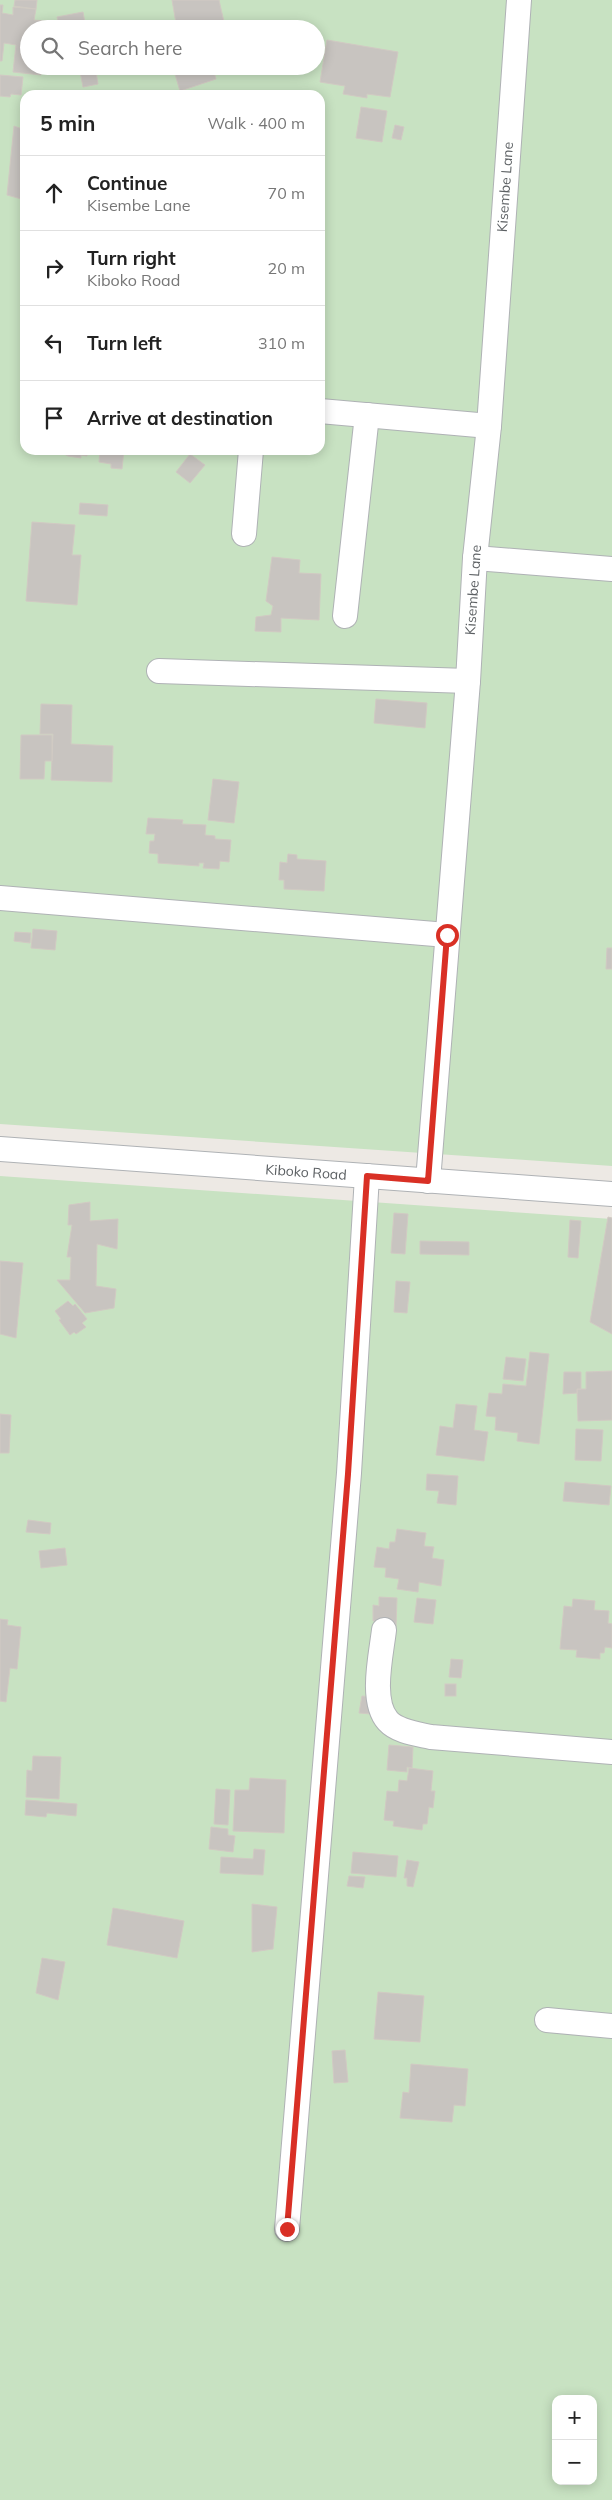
<!DOCTYPE html>
<html lang="en">
<head>
<meta charset="utf-8">
<style>
	body { margin:0; font-family:Mulish,sans-serif; background:#f2f2f2; color:#222 }
	.controls { position:absolute; right:15px; bottom:15px; display:grid; overflow:hidden; border-radius:10px; box-shadow:0 2px 12px #0003 }
	.controls button { width:45px; height:45px; display:grid; place-items:center; padding:0; border:0; border-bottom:1px solid #e0e0e0; background:#fff; color:#222; font:25px sans-serif }
	.stop { position:absolute; width:15px; height:15px; margin:-11px; border:4px solid #d93025; border-radius:50%; background:#fff }
	.stop.end { background:#d93025; border-color:#fff; box-shadow:0 1px 5px #0008 }
	.list { margin:0; padding:0; list-style:none }
	h2 { display:flex; justify-content:space-between; align-items:center; height:65px; margin:0; padding:0 20px; font-size:21px }
	h2 small { font-size:16px; font-weight:400; color:#767676 }
	.list li { display:grid; grid-template-columns:32px 1fr auto; gap:15px; align-items:center; box-sizing:border-box; height:75px; padding:0 20px; border-top:1px solid #e0e0e0 }
	.list b { display:block; font-size:19px; white-space:nowrap }
	.list p { margin:0; font-size:16px; white-space:nowrap; color:#767676 }
	.list em { font-size:16px; font-style:normal; color:#767676 }
	.icon { flex:none; width:28px; height:28px; fill:none; stroke:currentColor; stroke-width:2; stroke-linecap:round; stroke-linejoin:round }
	.map { position:relative; flex:none; width:612px; height:2500px; overflow:hidden }
	.search { position:absolute; background:#fff; box-shadow:0 2px 12px #0003; left:20px; top:20px; width:305px; height:55px; display:flex; align-items:center; gap:12px; box-sizing:border-box; padding:0 18px; border-radius:28px; color:#767676; font-size:19px }
	.panel { position:absolute; background:#fff; box-shadow:0 2px 12px #0003; left:20px; top:90px; width:305px; height:365px; border-radius:15px }
	.map>svg:first-child { display:block }
	.green { fill:#c8e2c2; fill-rule:evenodd }
	.building { fill:#c8c4c0; stroke:#d1cac3 }
	.lines { fill:none; stroke-linecap:round; stroke-linejoin:round }
	.minor-casing { stroke:#afb2b5; stroke-width:26 }
	.minor { stroke:#fff; stroke-width:24 }
	.route { stroke:#d93025; stroke-width:6 }
	.labels { text-anchor:middle; stroke-width:4; stroke-linejoin:round; paint-order:stroke }
	.street-label { font-size:14px; fill:#5c6063; stroke:#fff }
</style>
</head>
<body>
<div class="map">
<svg width="612" height="2500" viewBox="0 0 612 2500">
	<rect width="100%" height="100%" fill="#ede9e4"/>
	<g class="green">
		<path d="M 0,0 L 612,0 L 612,1166 L 0,1124 ZM 29,29 L 316,29 L 316,66 L 29,66 ZM 25,95 L 320,95 L 320,450 L 25,450 Z"/>
		<path d="M 0,1176 L 612,1219 L 612,2500 L 0,2500 ZM 556,2399 L 593,2399 L 593,2481 L 556,2481 Z"/>
	</g>
	<g class="building">
		<path d="M 15,0 L 37,0 L 36,9 L 14,6 Z"/>
		<path d="M 172,0 L 219,0 L 224,22 L 200,29 L 177,29 Z"/>
		<path d="M 0,5 L 3,5 L 2,13 L 13,15 L 13,7 L 36,9 L 34,20 L 54,22 L 53,29 L 29,29 L 29,66 L 42,66 L 41,75 L 13,72 L 16,45 L 4,43 L 2,61 L 0,61 Z"/>
		<path d="M 83,12 L 86,29 L 60,29 L 57,17 Z"/>
		<path d="M 327,40 L 398,52 L 390,97 L 367,94 L 367,98 L 343,94 L 345,86 L 320,82 Z"/>
		<path d="M 79,66 L 95,66 L 98,84 L 83,87 Z"/>
		<path d="M 199,66 L 212,66 L 216,79 L 180,91 L 175,74 Z"/>
		<path d="M 0,75 L 23,77 L 21,95 L 11,94 L 10,97 L 0,96 Z"/>
		<path d="M 361,107 L 387,111 L 382,142 L 356,138 Z"/>
		<path d="M 395,125 L 404,127 L 401,140 L 392,138 Z"/>
		<path d="M 14,126 L 25,130 L 25,200 L 7,195 Z"/>
		<path d="M 64,450 L 87,450 L 87,456 L 81,455 L 81,458 L 68,456 L 64,454 Z"/>
		<path d="M 100,450 L 124,450 L 122,469 L 111,468 L 111,464 L 99,462 Z"/>
		<path d="M 190,454 L 205,465 L 190,483 L 176,472 Z"/>
		<path d="M 80,503 L 108,505 L 107,516 L 79,514 Z"/>
		<path d="M 32,522 L 75,525 L 72,555 L 81,555 L 77,605 L 26,601 Z"/>
		<path d="M 272,557 L 300,560 L 299,573 L 321,574 L 319,620 L 281,618 L 281,632 L 255,631 L 256,617 L 271,615 L 273,606 L 266,601 Z"/>
		<path d="M 376,699 L 427,703 L 425,728 L 374,723 Z"/>
		<path d="M 41,704 L 72,705 L 71,744 L 113,746 L 112,782 L 51,780 L 53,734 L 40,734 Z"/>
		<path d="M 21,735 L 52,735 L 52,761 L 45,761 L 44,779 L 20,779 Z"/>
		<path d="M 213,779 L 239,782 L 234,823 L 208,820 Z"/>
		<path d="M 148,818 L 183,820 L 182,824 L 206,825 L 205,835 L 215,836 L 215,839 L 231,840 L 229,862 L 220,861 L 219,869 L 203,868 L 204,863 L 199,863 L 199,866 L 158,863 L 158,854 L 149,853 L 150,841 L 154,841 L 155,834 L 146,834 Z"/>
		<path d="M 288,854 L 297,855 L 297,859 L 326,861 L 324,891 L 284,889 L 284,880 L 279,880 L 280,862 L 287,863 Z"/>
		<path d="M 33,929 L 57,931 L 55,950 L 31,948 Z"/>
		<path d="M 15,932 L 31,933 L 30,943 L 14,941 Z"/>
		<path d="M 607,948 L 612,948 L 612,969 L 606,969 Z"/>
		<path d="M 90,1202 L 90,1221 L 118,1219 L 117,1249 L 97,1244 L 96,1286 L 116,1289 L 114,1308 L 85,1313 L 57,1280 L 70,1280 L 71,1257 L 67,1257 L 72,1225 L 68,1225 L 69,1205 Z"/>
		<path d="M 394,1213 L 408,1214 L 405,1254 L 391,1253 Z"/>
		<path d="M 608,1217 L 612,1218 L 612,1334 L 590,1322 Z"/>
		<path d="M 570,1220 L 581,1221 L 578,1258 L 568,1257 Z"/>
		<path d="M 420,1241 L 469,1242 L 469,1255 L 420,1254 Z"/>
		<path d="M 0,1261 L 23,1263 L 16,1338 L 0,1334 Z"/>
		<path d="M 396,1281 L 410,1282 L 407,1313 L 394,1312 Z"/>
		<path d="M 68,1301 L 73,1306 L 75,1304 L 87,1319 L 82,1323 L 86,1327 L 76,1334 L 74,1332 L 70,1335 L 59,1320 L 61,1319 L 55,1311 Z"/>
		<path d="M 530,1352 L 549,1354 L 539,1444 L 517,1441 L 518,1433 L 495,1430 L 496,1417 L 486,1416 L 489,1393 L 502,1394 L 503,1384 L 526,1386 Z"/>
		<path d="M 506,1357 L 526,1359 L 523,1381 L 503,1379 Z"/>
		<path d="M 612,1371 L 612,1420 L 578,1421 L 577,1389 L 586,1389 L 586,1372 Z"/>
		<path d="M 564,1372 L 581,1372 L 581,1389 L 577,1389 L 577,1393 L 563,1394 Z"/>
		<path d="M 456,1404 L 477,1406 L 474,1430 L 488,1432 L 484,1461 L 436,1455 L 440,1426 L 453,1428 Z"/>
		<path d="M 0,1414 L 11,1415 L 9,1453 L 0,1453 Z"/>
		<path d="M 576,1429 L 603,1430 L 601,1461 L 575,1460 Z"/>
		<path d="M 427,1474 L 458,1476 L 456,1505 L 437,1503 L 439,1491 L 426,1490 Z"/>
		<path d="M 565,1482 L 611,1486 L 609,1505 L 563,1501 Z"/>
		<path d="M 28,1520 L 51,1523 L 50,1534 L 26,1532 Z"/>
		<path d="M 397,1529 L 426,1533 L 424,1546 L 434,1547 L 432,1558 L 444,1560 L 441,1586 L 419,1582 L 418,1592 L 397,1589 L 399,1579 L 385,1577 L 386,1568 L 374,1567 L 377,1547 L 389,1549 L 390,1542 L 395,1542 Z"/>
		<path d="M 65,1548 L 67,1565 L 41,1568 L 39,1551 Z"/>
		<path d="M 379,1597 L 397,1598 L 396,1627 L 380,1626 L 380,1621 L 373,1621 L 373,1605 L 379,1606 Z"/>
		<path d="M 417,1598 L 436,1600 L 433,1624 L 414,1622 Z"/>
		<path d="M 573,1599 L 595,1601 L 594,1610 L 609,1611 L 608,1623 L 612,1624 L 612,1648 L 605,1647 L 604,1653 L 600,1653 L 600,1659 L 576,1657 L 577,1650 L 560,1649 L 564,1606 L 572,1607 Z"/>
		<path d="M 0,1619 L 8,1620 L 7,1625 L 21,1627 L 17,1669 L 10,1668 L 6,1702 L 0,1701 Z"/>
		<path d="M 451,1659 L 463,1660 L 461,1678 L 449,1677 Z"/>
		<rect x="445" y="1684" width="11" height="12"/>
		<path d="M 362,1696 L 374,1697 L 371,1714 L 359,1713 Z"/>
		<path d="M 389,1745 L 413,1747 L 412,1768 L 407,1767 L 407,1772 L 387,1770 Z"/>
		<path d="M 33,1756 L 61,1757 L 59,1799 L 26,1797 L 27,1770 L 32,1771 Z"/>
		<path d="M 409,1768 L 433,1771 L 431,1791 L 435,1791 L 433,1808 L 429,1807 L 427,1824 L 423,1824 L 422,1830 L 393,1826 L 394,1821 L 384,1820 L 387,1791 L 398,1792 L 399,1780 L 407,1781 Z"/>
		<path d="M 250,1778 L 286,1780 L 284,1833 L 233,1831 L 235,1790 L 249,1790 Z"/>
		<path d="M 216,1789 L 230,1790 L 228,1825 L 214,1824 Z"/>
		<path d="M 26,1800 L 77,1804 L 76,1816 L 47,1813 L 46,1817 L 25,1815 Z"/>
		<path d="M 211,1827 L 228,1829 L 228,1835 L 235,1836 L 233,1852 L 209,1849 Z"/>
		<path d="M 254,1849 L 265,1850 L 263,1875 L 220,1873 L 221,1857 L 253,1859 Z"/>
		<path d="M 353,1852 L 398,1856 L 396,1877 L 351,1873 Z"/>
		<path d="M 407,1860 L 419,1862 L 413,1887 L 407,1886 L 407,1878 L 404,1878 Z"/>
		<path d="M 349,1876 L 365,1877 L 363,1888 L 347,1886 Z"/>
		<path d="M 252,1904 L 277,1907 L 273,1949 L 252,1952 Z"/>
		<path d="M 113,1908 L 184,1921 L 177,1958 L 107,1945 Z"/>
		<path d="M 42,1958 L 65,1962 L 58,2000 L 36,1993 Z"/>
		<path d="M 378,1992 L 424,1996 L 420,2042 L 374,2039 Z"/>
		<path d="M 345,2050 L 348,2082 L 334,2083 L 332,2051 Z"/>
		<path d="M 411,2064 L 468,2069 L 465,2106 L 454,2105 L 452,2122 L 400,2118 L 403,2092 L 409,2093 Z"/>
	</g>
	<g class="lines">
		<g class="minor-casing">
			<g id="minor">
				<path d="M 320,411 L 489,426"/>
				<path d="M 244,534 L 251,450"/>
				<path d="M 475,558 L 612,569"/>
				<path d="M 345,616 L 367,415"/>
				<path d="M 159,671 L 468,681"/>
				<path d="M 0,898 L 447,935"/>
				<path d="M 0,1149 L 612,1194"/>
				<path d="M 428,1181 L 468,681 L 475,558 L 489,426 L 519,0"/>
				<path d="M 384,1630 C 381,1656 370,1701 388,1721 C 398,1732 418,1734 431,1737 L 612,1752"/>
				<path d="M 547,2020 L 612,2026"/>
				<path d="M 287,2229 L 349,1473 L 367,1176"/>
			</g>
		</g>
		<use href="#minor" class="minor"/>
	</g>
	<g class="lines">
		<path class="route" d="M 287,2229 L 348,1474 L 367,1176 L 428,1181 L 447,935"/>
	</g>
	<g class="labels">
		<g class="street-label">
			<text transform="translate(505 187) rotate(-86)" y="5">Kisembe Lane</text>
			<text transform="translate(473 590) rotate(-86)" y="5">Kisembe Lane</text>
			<text transform="translate(306 1172) rotate(4)" y="5">Kiboko Road</text>
		</g>
	</g>
</svg>
<div class="controls">
<button>+</button>
<button>−</button>
</div>
<div class="stop" style="left:447px;top:935px"></div>
<div class="stop end" style="left:287px;top:2229px"></div>
<div class="search"><svg class="icon" aria-label="search" viewBox="0 0 24 24"><circle cx="10" cy="10" r="6"/><path d="M15 15l6 6"/></svg>Search here</div>
<section class="panel">
<h2>5 min<small>Walk · 400 m</small></h2>
<ul class="list">
<li><svg class="icon" aria-label="ahead" viewBox="0 0 24 24"><path d="M12 20V5M6 11l6-6 6 6"/></svg><div><b>Continue</b><p>Kisembe Lane</p></div><em>70 m</em></li>
<li><svg class="icon" aria-label="right" viewBox="0 0 24 24"><path d="M7 20v-9h11M14 6l5 5-5 5"/></svg><div><b>Turn right</b><p>Kiboko Road</p></div><em>20 m</em></li>
<li><svg class="icon" aria-label="left" viewBox="0 0 24 24"><path d="M17 20v-9H6M10 6l-5 5 5 5"/></svg><div><b>Turn left</b></div><em>310 m</em></li>
<li><svg class="icon" aria-label="arrive" viewBox="0 0 24 24"><path d="M6 21V4h12l-3 4 3 4H6"/></svg><div><b>Arrive at destination</b></div></li>
</ul>
</section>
</div>
</body>
</html>
